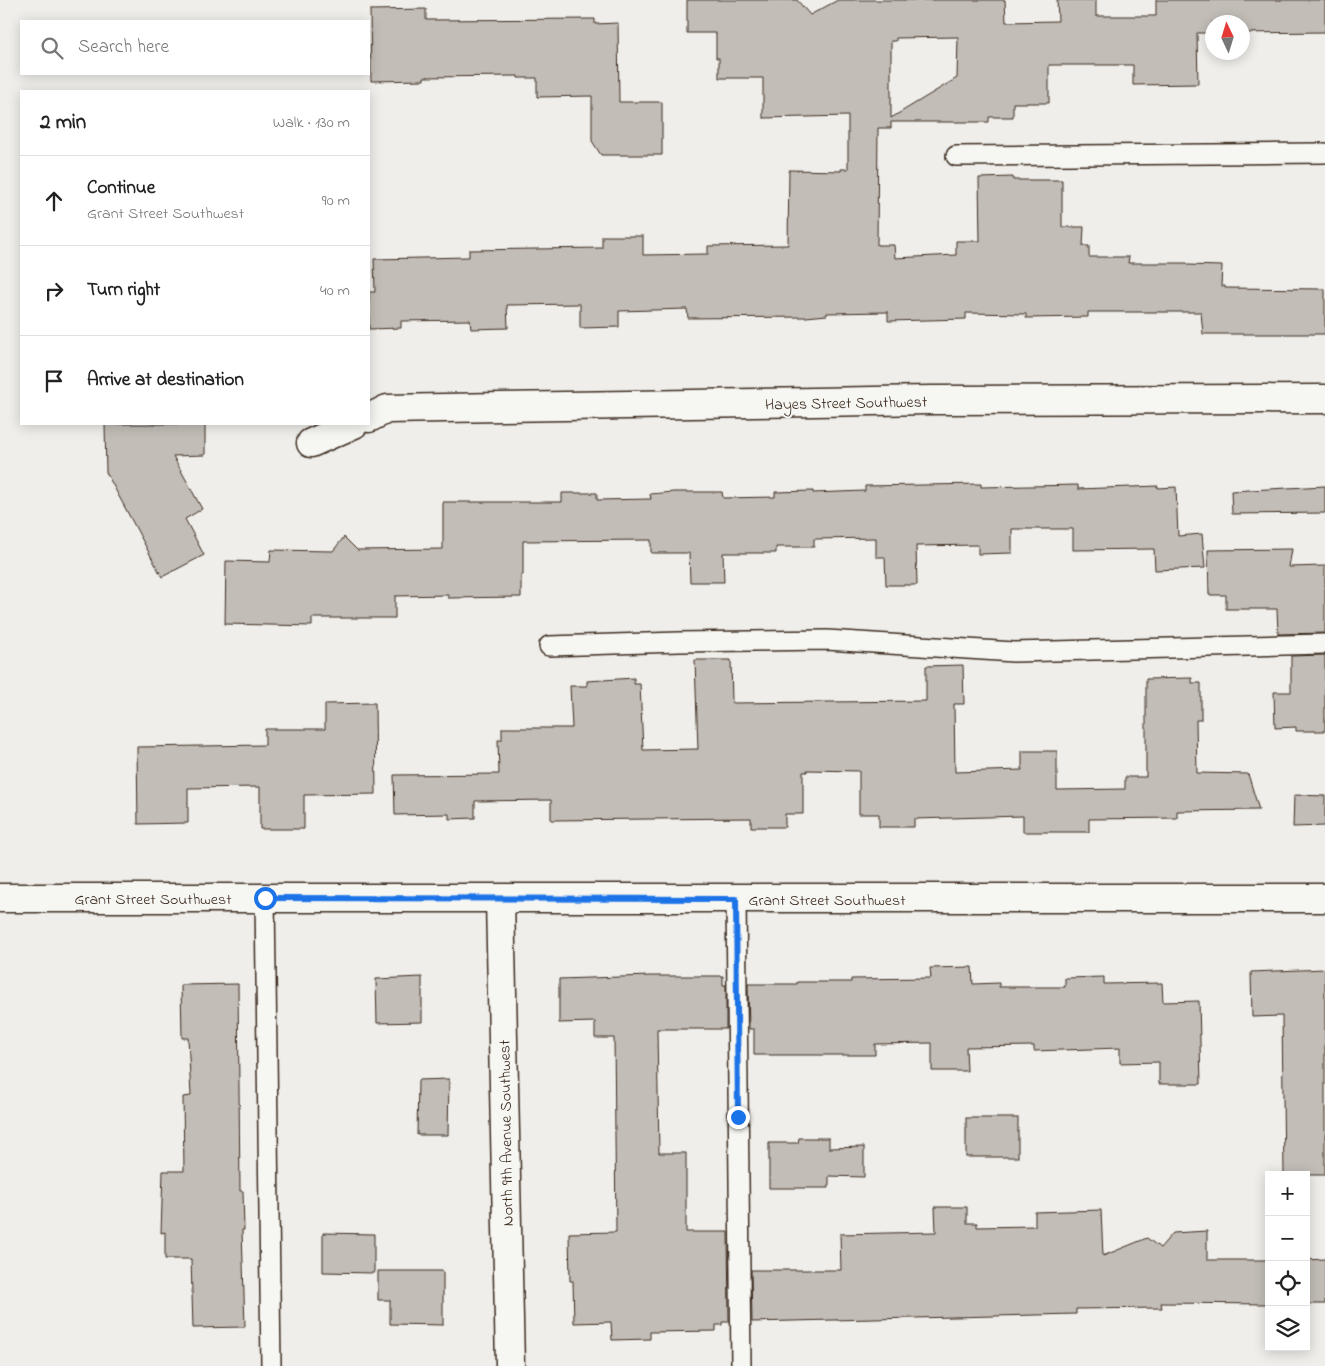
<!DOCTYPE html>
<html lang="en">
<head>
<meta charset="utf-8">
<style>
	body { margin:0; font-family:"Indie Flower",sans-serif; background:#f6f6f6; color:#222 }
	.controls { position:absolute; right:15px; bottom:15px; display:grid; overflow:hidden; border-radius:0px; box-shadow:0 2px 12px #0003 }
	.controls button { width:45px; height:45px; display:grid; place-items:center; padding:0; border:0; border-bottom:1px solid #e0e0e0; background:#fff; color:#222; font:25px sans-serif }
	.compass { position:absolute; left:1205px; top:15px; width:45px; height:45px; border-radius:50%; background:#fff; box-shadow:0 2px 12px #0003; rotate:356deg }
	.stop { position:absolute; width:15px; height:15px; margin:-11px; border:4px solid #1a73e8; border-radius:50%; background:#fff }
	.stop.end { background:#1a73e8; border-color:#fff; box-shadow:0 1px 5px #0008 }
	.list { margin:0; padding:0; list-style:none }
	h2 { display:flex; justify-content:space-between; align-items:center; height:65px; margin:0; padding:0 20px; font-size:21px }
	h2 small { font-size:16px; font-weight:400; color:#767676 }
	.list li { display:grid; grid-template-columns:32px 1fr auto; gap:15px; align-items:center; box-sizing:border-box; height:90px; padding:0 20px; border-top:1px solid #e0e0e0 }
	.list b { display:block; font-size:19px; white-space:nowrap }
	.list p { margin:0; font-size:16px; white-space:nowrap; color:#767676 }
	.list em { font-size:16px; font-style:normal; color:#767676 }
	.icon { flex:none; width:28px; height:28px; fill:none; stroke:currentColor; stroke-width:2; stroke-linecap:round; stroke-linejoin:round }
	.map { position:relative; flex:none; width:1325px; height:1366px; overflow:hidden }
	.search { position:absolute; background:#fff; box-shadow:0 2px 12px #0003; left:20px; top:20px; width:350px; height:55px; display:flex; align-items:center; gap:12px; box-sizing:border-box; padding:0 18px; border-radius:0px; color:#767676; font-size:19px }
	.panel { position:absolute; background:#fff; box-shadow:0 2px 12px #0003; left:20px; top:90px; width:350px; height:335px; border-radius:0px }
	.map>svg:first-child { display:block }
	.building { fill:#c2bdb7; stroke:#3b2a1e; fill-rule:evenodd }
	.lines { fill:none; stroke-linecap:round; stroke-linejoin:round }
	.lane-casing { stroke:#3b2a1e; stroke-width:22 }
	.street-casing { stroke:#3b2a1e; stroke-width:31 }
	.lane { stroke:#f6f6f2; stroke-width:19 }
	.street { stroke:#f6f6f2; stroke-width:28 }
	.route { stroke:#1a73e8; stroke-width:6 }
	.labels { text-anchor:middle; stroke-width:4; stroke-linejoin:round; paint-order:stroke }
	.street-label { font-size:16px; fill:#3b2a1e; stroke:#f6f6f2 }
</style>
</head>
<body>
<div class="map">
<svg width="1325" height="1366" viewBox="0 0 1325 1366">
	<rect width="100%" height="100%" fill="#efeeea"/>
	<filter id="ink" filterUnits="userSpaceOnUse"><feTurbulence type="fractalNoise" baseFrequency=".02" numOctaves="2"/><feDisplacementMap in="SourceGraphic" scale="10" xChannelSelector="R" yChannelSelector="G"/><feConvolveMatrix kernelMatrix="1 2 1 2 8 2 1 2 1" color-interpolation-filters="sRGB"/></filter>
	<g filter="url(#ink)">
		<g class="building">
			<path d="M 687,0 L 797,0 L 810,15 L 838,0 L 1005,0 L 1006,22 L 1058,21 L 1057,0 L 1096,0 L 1096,16 L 1156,16 L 1156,0 L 1325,0 L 1325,32 L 1242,33 L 1242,22 L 1212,22 L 1212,33 L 1197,33 L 1198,84 L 1133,85 L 1133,65 L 1049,65 L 1049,103 L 1013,103 L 1013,117 L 989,117 L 989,122 L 891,122 L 891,128 L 878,128 L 877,245 L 894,245 L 895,258 L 956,255 L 956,241 L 980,241 L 979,178 L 1013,177 L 1013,180 L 1062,180 L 1062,227 L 1084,227 L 1083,246 L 1089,246 L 1089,257 L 1129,257 L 1128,263 L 1187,263 L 1187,265 L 1222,266 L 1221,286 L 1225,286 L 1225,288 L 1325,289 L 1325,334 L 1203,334 L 1201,312 L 1088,312 L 1088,317 L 1026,318 L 1026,314 L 966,313 L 966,319 L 888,321 L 888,312 L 827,313 L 827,315 L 806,317 L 688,318 L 687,309 L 619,311 L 619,327 L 580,328 L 580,304 L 507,305 L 508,328 L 471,329 L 470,320 L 401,321 L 401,328 L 369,329 L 369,292 L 375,292 L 374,259 L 469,257 L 469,250 L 602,248 L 602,236 L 643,236 L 643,255 L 708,254 L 708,246 L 788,245 L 789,170 L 841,171 L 841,169 L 848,169 L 848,116 L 763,118 L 763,78 L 719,78 L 719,58 L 716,58 L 716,33 L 687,33 ZM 958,37 L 957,78 L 891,118 L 891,41 L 896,41 L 896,38 Z"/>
			<path d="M 426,9 L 426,20 L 595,19 L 595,24 L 618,23 L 619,102 L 662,102 L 662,155 L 601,155 L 592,141 L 592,96 L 537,97 L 537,78 L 518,78 L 518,76 L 424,77 L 424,80 L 371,81 L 370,10 Z"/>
			<path d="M 105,424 L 205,424 L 205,455 L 173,456 L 202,509 L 185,519 L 204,555 L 162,577 L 106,472 Z"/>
			<path d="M 981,484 L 981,487 L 1078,485 L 1078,489 L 1158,486 L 1158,488 L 1176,487 L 1178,536 L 1202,534 L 1205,568 L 1155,570 L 1154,549 L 1073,550 L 1073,529 L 1012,529 L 1012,553 L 978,554 L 978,545 L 916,546 L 917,585 L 886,585 L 885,557 L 876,557 L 876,538 L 814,539 L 814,547 L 776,547 L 776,553 L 723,553 L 724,582 L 690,582 L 689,553 L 651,553 L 651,540 L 523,541 L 523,575 L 521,575 L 521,597 L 448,598 L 448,595 L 395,596 L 395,618 L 312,618 L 312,626 L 225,624 L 226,561 L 270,562 L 271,550 L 333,551 L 344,537 L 357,550 L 443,549 L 443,502 L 562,502 L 562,493 L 597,493 L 597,500 L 651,499 L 650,494 L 674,492 L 722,492 L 723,498 L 775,497 L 775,492 L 813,491 L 813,493 L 865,491 L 865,486 Z"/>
			<path d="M 1325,486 L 1325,513 L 1232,514 L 1231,491 Z"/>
			<path d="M 1292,549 L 1289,567 L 1325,566 L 1325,633 L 1278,634 L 1277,609 L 1226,609 L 1226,595 L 1209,595 L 1208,550 Z"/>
			<path d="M 1325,655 L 1325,731 L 1296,731 L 1296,727 L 1275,728 L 1274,692 L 1291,692 L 1291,656 Z"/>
			<path d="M 695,660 L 731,660 L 732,703 L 926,701 L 926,666 L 963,665 L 964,704 L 954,704 L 955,772 L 1022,770 L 1022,751 L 1057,751 L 1057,790 L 1125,789 L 1125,777 L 1146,777 L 1146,679 L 1192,678 L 1192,683 L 1201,683 L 1201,720 L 1196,720 L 1197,773 L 1248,774 L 1259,810 L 1177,811 L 1177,818 L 1089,819 L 1089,832 L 1023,832 L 1023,816 L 914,819 L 914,827 L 879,827 L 879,814 L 859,814 L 859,771 L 807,770 L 807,772 L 803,772 L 803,814 L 785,814 L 785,827 L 751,827 L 751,818 L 551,820 L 551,800 L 475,801 L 475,818 L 449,819 L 449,814 L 395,815 L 394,775 L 499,774 L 498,740 L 502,740 L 502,728 L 572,728 L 570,686 L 587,686 L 587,681 L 634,678 L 634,684 L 640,684 L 643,750 L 698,749 Z"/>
			<path d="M 375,703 L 376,794 L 304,795 L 304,829 L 260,829 L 260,787 L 188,788 L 188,823 L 138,824 L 137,747 L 265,745 L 265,729 L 325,729 L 325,704 Z"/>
			<path d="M 1294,795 L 1325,796 L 1325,826 L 1293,827 Z"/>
			<path d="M 972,967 L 973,984 L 999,983 L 999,987 L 1065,987 L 1065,978 L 1104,977 L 1104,984 L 1162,983 L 1163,1002 L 1199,1001 L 1201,1084 L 1159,1084 L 1159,1062 L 1120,1063 L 1120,1048 L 1034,1051 L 1034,1046 L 966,1047 L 967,1071 L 932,1071 L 932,1043 L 875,1044 L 875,1055 L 754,1055 L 754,1029 L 749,1029 L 748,984 L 797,984 L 797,982 L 851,982 L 851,979 L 931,978 L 930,968 Z"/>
			<path d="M 1325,969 L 1325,1175 L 1284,1175 L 1282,1016 L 1252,1017 L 1251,972 Z"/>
			<path d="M 651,976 L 723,976 L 723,985 L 726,985 L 726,1029 L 657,1029 L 659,1153 L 686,1153 L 686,1232 L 728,1232 L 729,1322 L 722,1322 L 722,1325 L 716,1325 L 716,1331 L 650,1332 L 650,1339 L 612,1340 L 611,1322 L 574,1323 L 573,1281 L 570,1281 L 569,1233 L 616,1232 L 614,1038 L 595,1038 L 595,1022 L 559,1023 L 559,979 Z"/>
			<path d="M 422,977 L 422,1022 L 377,1023 L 376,979 Z"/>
			<path d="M 238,984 L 240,1191 L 243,1191 L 244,1230 L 242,1230 L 245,1327 L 193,1328 L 191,1259 L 165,1259 L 165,1232 L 161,1233 L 163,1171 L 184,1171 L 183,1097 L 191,1096 L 188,1038 L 182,1038 L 181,985 Z"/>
			<path d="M 449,1079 L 448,1135 L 417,1135 L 418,1080 Z"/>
			<rect x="966" y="1118" width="52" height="39"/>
			<path d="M 799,1138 L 829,1138 L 829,1148 L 864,1147 L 864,1177 L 829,1176 L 829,1188 L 769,1188 L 769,1143 L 798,1143 Z"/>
			<path d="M 935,1207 L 967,1207 L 967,1223 L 977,1223 L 977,1227 L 1035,1226 L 1035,1212 L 1101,1210 L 1103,1256 L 1147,1238 L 1160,1248 L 1173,1233 L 1207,1231 L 1207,1260 L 1269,1260 L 1269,1304 L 1161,1303 L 1162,1308 L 1076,1309 L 1076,1314 L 752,1322 L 751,1270 L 841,1270 L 840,1234 L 936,1232 Z"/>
			<path d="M 323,1233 L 374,1234 L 374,1273 L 323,1272 Z"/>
			<path d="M 1325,1259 L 1325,1304 L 1306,1304 L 1306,1260 Z"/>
			<path d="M 378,1271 L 443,1271 L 443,1325 L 390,1324 L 390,1300 L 378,1300 Z"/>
		</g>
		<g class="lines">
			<g class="lane-casing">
				<g id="lane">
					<path d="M 956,156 L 1325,153"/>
					<path d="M 549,646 L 679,642 L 827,640 L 1014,652 L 1325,644"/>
					<path d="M 265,898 L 271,1366"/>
					<path d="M 736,899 L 741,1366"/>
				</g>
			</g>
			<g class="street-casing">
				<g id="street">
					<path d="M 369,418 L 387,409 L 931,400 L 1325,399"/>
					<path d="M 311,443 L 354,424"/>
					<path d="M 0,898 L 1325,898"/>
					<path d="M 500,899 L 510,1366"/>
				</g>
			</g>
			<use href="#lane" class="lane"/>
			<use href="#street" class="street"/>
		</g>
	</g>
	<g class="lines" filter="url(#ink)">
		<path class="route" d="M 265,898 L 736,899 L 738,1117"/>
	</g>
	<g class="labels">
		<g class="street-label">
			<text transform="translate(846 402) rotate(-1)" y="6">Hayes Street Southwest</text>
			<text x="153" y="904">Grant Street Southwest</text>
			<text x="827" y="905">Grant Street Southwest</text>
			<text transform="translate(505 1133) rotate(-91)" y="6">North 9th Avenue Southwest</text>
		</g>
	</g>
</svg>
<div class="controls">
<button>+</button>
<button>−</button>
<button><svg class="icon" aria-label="locate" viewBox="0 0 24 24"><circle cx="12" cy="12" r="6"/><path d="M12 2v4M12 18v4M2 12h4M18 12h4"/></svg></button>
<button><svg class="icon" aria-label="layers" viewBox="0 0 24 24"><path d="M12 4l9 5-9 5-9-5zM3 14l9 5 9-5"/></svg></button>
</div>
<svg class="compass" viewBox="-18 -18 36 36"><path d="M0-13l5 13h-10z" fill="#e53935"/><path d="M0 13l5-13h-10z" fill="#767676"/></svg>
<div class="stop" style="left:265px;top:898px"></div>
<div class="stop end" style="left:738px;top:1117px"></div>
<div class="search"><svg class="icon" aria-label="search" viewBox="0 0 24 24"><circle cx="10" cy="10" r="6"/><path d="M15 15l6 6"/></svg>Search here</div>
<section class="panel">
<h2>2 min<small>Walk · 130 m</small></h2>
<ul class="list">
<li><svg class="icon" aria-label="ahead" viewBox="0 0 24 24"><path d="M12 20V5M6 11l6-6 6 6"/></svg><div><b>Continue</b><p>Grant Street Southwest</p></div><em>90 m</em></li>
<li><svg class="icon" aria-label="right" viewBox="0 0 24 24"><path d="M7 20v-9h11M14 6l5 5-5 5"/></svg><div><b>Turn right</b></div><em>40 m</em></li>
<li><svg class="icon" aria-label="arrive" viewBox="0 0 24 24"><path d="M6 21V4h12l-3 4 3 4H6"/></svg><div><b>Arrive at destination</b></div></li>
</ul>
</section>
</div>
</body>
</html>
